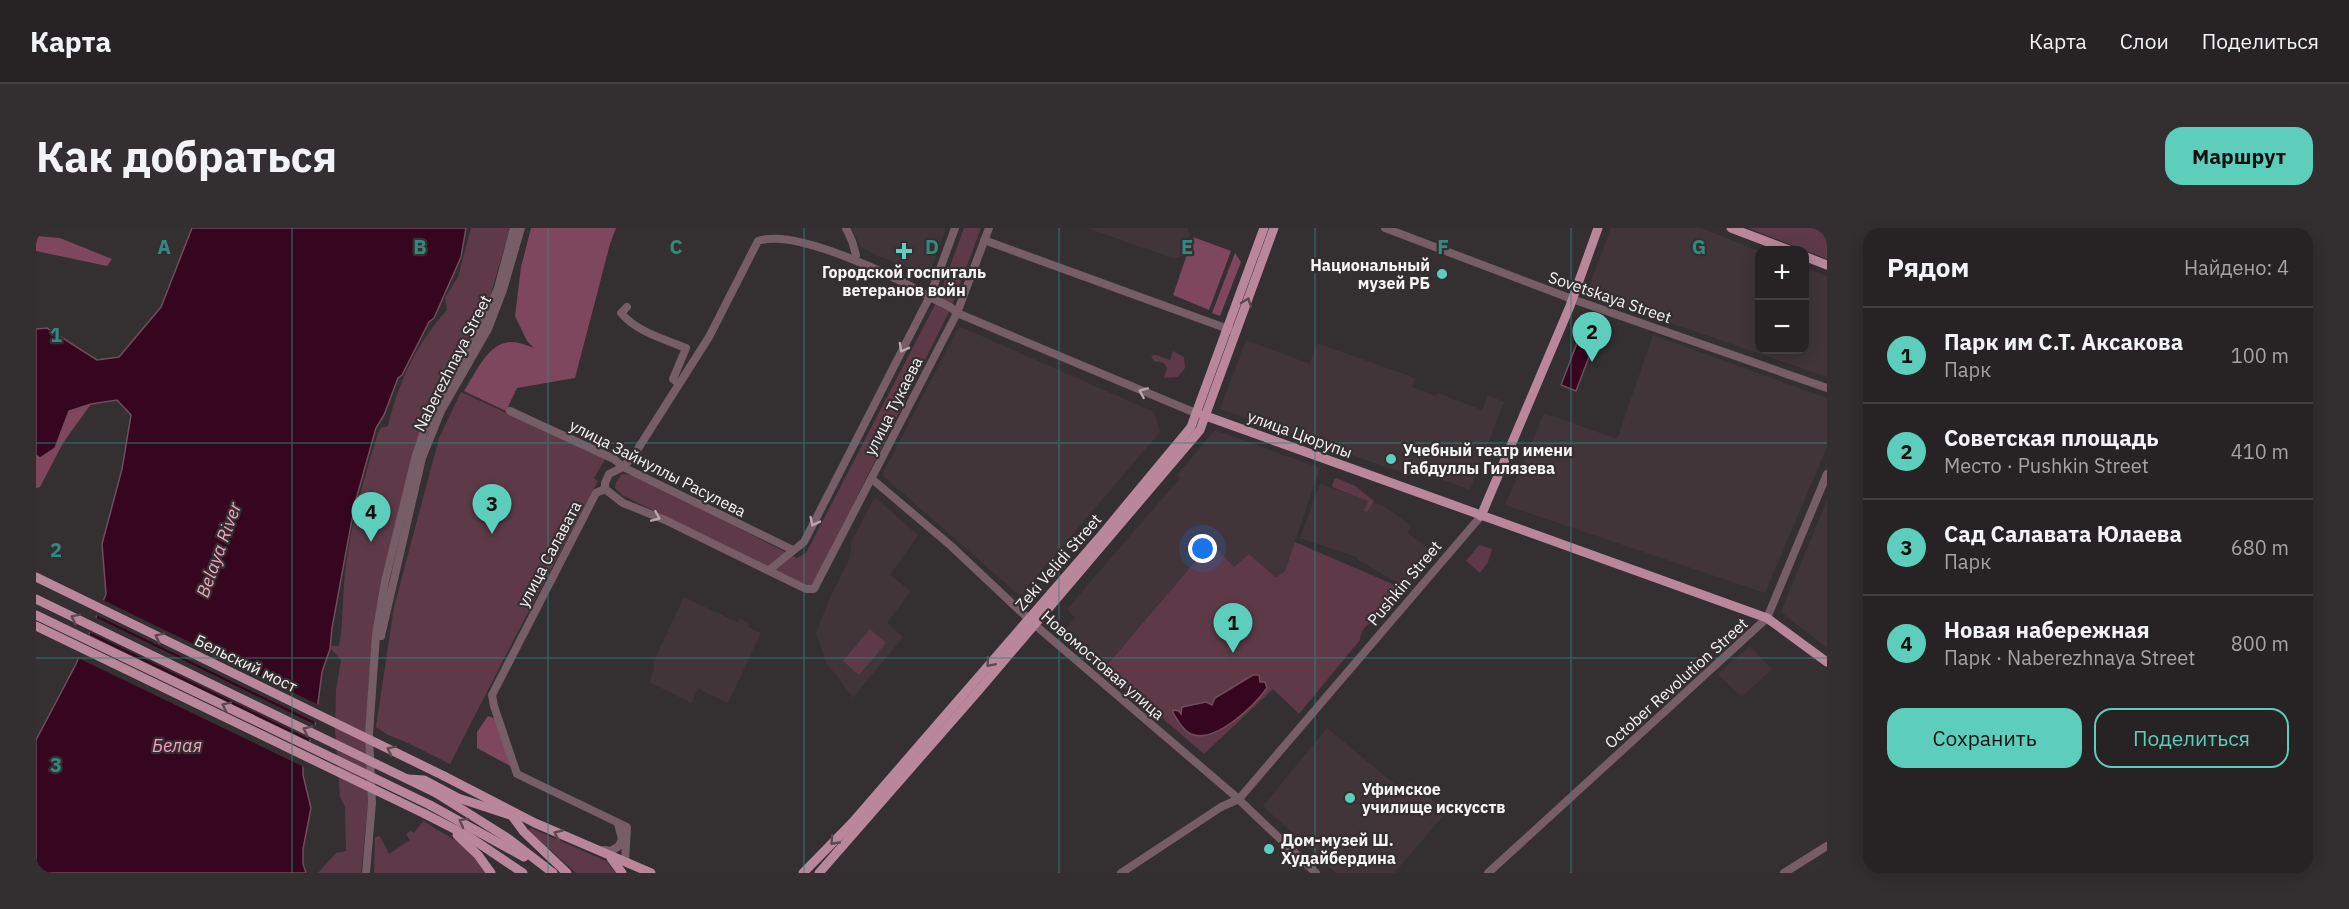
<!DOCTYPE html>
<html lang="ru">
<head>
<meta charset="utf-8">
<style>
	body { margin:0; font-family:"IBM Plex Sans",sans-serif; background:#332f31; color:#f1f3f6 }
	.controls { position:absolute; right:18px; top:18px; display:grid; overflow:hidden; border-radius:12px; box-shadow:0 3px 15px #0003 }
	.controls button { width:54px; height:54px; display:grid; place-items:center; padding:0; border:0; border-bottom:2px solid #434041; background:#272324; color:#f1f3f6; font:30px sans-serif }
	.you { position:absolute; left:1167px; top:321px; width:21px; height:21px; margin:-15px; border:4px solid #fff; border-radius:50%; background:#1a73e8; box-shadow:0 0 0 9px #1a73e833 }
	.badge { display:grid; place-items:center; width:39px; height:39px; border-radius:50%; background:#5ccebb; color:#111; font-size:20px; font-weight:700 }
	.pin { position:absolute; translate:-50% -50px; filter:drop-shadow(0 2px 3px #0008) }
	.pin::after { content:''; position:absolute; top:32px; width:21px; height:18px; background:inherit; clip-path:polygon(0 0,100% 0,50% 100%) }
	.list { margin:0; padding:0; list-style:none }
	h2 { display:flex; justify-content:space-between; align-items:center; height:78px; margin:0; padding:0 24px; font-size:26px }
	h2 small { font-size:20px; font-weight:400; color:#a4a4a6 }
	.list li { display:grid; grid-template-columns:39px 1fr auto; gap:18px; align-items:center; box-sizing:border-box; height:96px; padding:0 24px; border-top:2px solid #434041 }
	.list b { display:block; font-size:22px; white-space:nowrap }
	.list p { margin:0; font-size:20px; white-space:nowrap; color:#a4a4a6 }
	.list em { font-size:20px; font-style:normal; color:#a4a4a6 }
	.actions { display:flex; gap:12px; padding:18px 24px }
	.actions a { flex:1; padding:14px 0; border:2px solid #5ccebb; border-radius:18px; text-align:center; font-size:21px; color:#5ccebb }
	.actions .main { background:#5ccebb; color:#111 }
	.map { position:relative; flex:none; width:1791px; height:645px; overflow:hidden; border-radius:18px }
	header { display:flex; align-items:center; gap:36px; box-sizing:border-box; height:84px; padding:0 30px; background:#272324; border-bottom:2px solid #434041 }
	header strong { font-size:28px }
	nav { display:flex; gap:33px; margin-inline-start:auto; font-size:21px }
	.intro { display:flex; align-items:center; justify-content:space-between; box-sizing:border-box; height:144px; padding:0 36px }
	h1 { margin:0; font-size:42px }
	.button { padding:15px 27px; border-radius:18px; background:#5ccebb; color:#111; font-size:21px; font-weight:700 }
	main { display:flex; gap:36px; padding:0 36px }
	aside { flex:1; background:#272324; border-radius:18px; box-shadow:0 3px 15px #0003 }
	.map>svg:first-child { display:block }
	.built { fill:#41353a }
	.green { fill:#5e3a48 }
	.forest { fill:#7e475d }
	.water { fill:#36061e; stroke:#704d5e; stroke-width:1.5 }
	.pier { fill:#342f30 }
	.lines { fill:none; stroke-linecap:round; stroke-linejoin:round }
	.minor { stroke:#765d66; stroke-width:8 }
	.major { stroke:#ba879a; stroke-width:9 }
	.major-bridge { stroke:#ba879a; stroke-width:9 }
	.oneway { stroke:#5c4950 }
	.oneway2 { stroke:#b6a8ae }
	.grid { fill:none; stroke:#328982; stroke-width:1.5; stroke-opacity:0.55 }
	.poi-dot { fill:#5ccebb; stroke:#342f30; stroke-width:2 }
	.labels { text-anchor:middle; stroke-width:4.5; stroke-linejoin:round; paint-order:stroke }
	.poi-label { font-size:16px; font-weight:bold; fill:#f7f4f5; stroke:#342f30; text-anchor:start }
	.street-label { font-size:16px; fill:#f7f4f5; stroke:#342f30 }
	.water-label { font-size:18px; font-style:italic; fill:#f7a1c2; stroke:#342f30 }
	.grid-label { font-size:20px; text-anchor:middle; font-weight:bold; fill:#328982; stroke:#342f30; stroke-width:4.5; stroke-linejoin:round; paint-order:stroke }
</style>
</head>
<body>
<header>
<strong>Карта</strong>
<nav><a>Карта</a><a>Слои</a><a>Поделиться</a></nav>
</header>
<div class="intro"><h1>Как добраться</h1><a class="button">Маршрут</a></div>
<main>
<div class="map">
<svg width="1791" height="645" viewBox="0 0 1791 645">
	<rect width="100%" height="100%" fill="#342f30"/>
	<g class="built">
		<path d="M 815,0 L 910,0 L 893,47 L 842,28 L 825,19 Z"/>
		<path d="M 1051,0 L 1153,0 L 1151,4 L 1155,5 L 1146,28 L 1139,31 Z"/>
		<path d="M 1575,0 L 1665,0 L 1723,23 L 1724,122 L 1768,122 L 1769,40 L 1791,48 L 1791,149 L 1550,66 Z"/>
		<path d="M 923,98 L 1118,184 L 1124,204 L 984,368 L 846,247 Z"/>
		<path d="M 1617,107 L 1791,170 L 1791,219 L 1729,365 L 1469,277 L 1508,185 L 1581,211 Z"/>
		<path d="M 1210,112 L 1274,136 L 1281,115 L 1379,150 L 1376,159 L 1400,168 L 1402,165 L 1446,182 L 1452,167 L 1468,174 L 1434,262 L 1373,239 L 1370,246 L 1184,181 Z"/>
		<path d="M 1179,202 L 1284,240 L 1249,343 L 1240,351 L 1198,339 L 1175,316 L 1068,440 L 1028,403 L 1039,390 L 1031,381 L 1144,250 L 1141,247 Z"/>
		<path d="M 1284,256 L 1348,278 L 1375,298 L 1372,305 L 1398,325 L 1369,359 L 1322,332 L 1321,329 L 1264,310 Z"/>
		<path d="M 839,269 L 882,307 L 854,347 L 875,363 L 851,395 L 867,409 L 817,470 L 790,434 L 780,405 L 795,367 L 814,330 L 815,314 Z"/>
		<path d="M 1791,272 L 1791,420 L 1745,384 Z"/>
		<path d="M 648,369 L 701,394 L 703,390 L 713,395 L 712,399 L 725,405 L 692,475 L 662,461 L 655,475 L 613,454 L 618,442 L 617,435 Z"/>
		<path d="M 1714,418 L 1736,441 L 1706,469 L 1681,446 Z"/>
		<path d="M 1291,500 L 1366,562 L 1374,553 L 1411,584 L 1358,645 L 1300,645 L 1227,578 Z"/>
	</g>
	<g class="green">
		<path d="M 435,0 L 474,0 L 453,72 L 428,124 L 416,137 L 399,168 L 380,215 L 345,352 L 333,451 L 330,505 L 332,576 L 325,645 L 282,645 L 300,625 L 310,623 L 309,579 L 304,569 L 299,501 L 300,462 L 305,432 L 295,421 L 295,418 L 303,418 C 307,398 306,379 308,359 C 311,308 327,253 342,205 L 345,200 L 352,198 C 362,155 381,115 411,82 L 409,70 L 422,49 Z"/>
		<path d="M 928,0 L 945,0 L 915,80 L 775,361 L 586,267 L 579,260 L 580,254 L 586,246 L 600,248 L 761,330 L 770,325 L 902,71 Z"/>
		<path d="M 1712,0 L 1791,0 L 1791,31 Z"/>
		<path d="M 1137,123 L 1148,129 L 1149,140 L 1142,149 L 1128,150 L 1131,140 L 1128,135 L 1118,133 L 1115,128 L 1120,127 L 1134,132 Z"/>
		<path d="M 425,164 L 569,231 L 558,250 L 562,253 L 475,417 L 414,536 L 372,515 L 352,507 L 340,499 L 358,379 L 403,210 Z"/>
		<path d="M 1301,250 L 1319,258 L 1338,273 L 1331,284 L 1328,283 L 1332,273 L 1296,259 L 1298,251 Z"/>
		<path d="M 1259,314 L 1368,361 C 1361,369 1353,380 1345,387 C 1336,395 1325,398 1324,412 L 1263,486 L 1237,461 L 1168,526 L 1110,476 L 1066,443 L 1175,315 L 1198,339 L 1213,326 L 1240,350 L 1249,343 Z"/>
		<path d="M 1443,317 L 1456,321 L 1452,334 L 1444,345 L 1430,333 Z"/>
		<path d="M 834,401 L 850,415 L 823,447 L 807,433 Z"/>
		<path d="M 387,593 L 427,617 L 451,645 L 338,645 L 339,609 L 344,608 L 353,626 L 374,612 L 370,606 L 375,603 L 378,605 Z"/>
		<path d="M 495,600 L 570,633 L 580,645 L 540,645 L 492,602 Z"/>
	</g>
	<g class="forest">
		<path d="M 495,0 L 580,0 L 574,16 L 539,150 L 481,160 L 470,183 L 428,163 C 438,148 450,119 469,115 C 479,112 489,117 498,120 L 491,113 L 479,88 L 485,39 Z"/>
		<path d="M 0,8 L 24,10 L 76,31 L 71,38 L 0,23 Z"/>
		<path d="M 1157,9 L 1195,23 L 1173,82 L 1137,67 Z"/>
		<path d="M 1199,25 L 1205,34 L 1184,88 L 1176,85 Z"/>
		<path d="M 55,176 L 27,215 L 4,259 L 0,260 L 0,227 L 4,230 L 19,220 L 33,183 Z"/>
		<path d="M 452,488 L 458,490 L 460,495 L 476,539 L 441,520 L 441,504 Z"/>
	</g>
	<g class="water">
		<path d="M 156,0 L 430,0 L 425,29 L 398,90 L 393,94 L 366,147 L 362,150 L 348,187 L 340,200 L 319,275 L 296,400 L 294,421 L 286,444 L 279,498 L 267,532 L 267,547 L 275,580 L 267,621 L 267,636 L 270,645 L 0,645 L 0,512 L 40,436 L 70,366 L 66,316 L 86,241 L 95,187 L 81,172 L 55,176 L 33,183 L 19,220 L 4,230 L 0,227 L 0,101 L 11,100 L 61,132 L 83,129 L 125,79 Z"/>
		<path d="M 1544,107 L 1559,113 L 1540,163 L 1525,157 Z"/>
		<path d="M 1217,447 L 1223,447 L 1224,454 L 1229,454 L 1231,460 C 1218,478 1179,516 1155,506 C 1146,502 1142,492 1137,485 L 1137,482 L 1143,483 L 1145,486 L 1146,479 L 1170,474 L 1176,477 L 1179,470 Z"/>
	</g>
	<g class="pier">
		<path d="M 65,371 L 285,478 L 283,496 L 58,386 Z"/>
		<path d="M 57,388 L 282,498 L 277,513 L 51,403 Z"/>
		<path d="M 50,405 L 277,515 L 270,540 L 40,429 Z"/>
	</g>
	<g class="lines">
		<g class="minor">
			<path d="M 810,0 L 816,13 L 820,27"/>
			<path d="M 1349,0 L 1536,71 L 1791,160"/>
			<path d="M 948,12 L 1195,102"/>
			<path d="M 591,79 L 585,85 C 601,104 628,111 650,120 L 637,151 L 642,155"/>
			<path d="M 474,183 L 578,231 L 587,239 L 757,322"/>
			<path d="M 836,251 L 914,317 L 999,397 L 1198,567 L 1280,645"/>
			<path d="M 569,261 L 587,275 L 629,292 L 770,361 L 778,361 L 921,85 L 953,0"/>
			<path d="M 733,342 L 768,314 L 894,68 L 919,0"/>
			<path d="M 345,408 L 386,230 L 405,183 L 452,101 L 467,62 L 485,0"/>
			<path d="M 568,622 L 575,623 L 583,618 L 586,611 L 582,596"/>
			<path d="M 589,634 L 591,599 L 481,546 L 458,478 L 456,467 L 560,265 L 569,261 L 569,255 L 573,246 L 587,239 L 598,227 L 673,109 L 722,13 C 760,0 858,48 894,69 C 904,75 913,76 921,85 L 1162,186"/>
			<path d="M 330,645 L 336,575 L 333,506 L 340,407 L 349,353 L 380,227 L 388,203 L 445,99 L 462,60 L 478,0"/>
			<path d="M 1085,645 L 1185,579 L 1203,571 L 1445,288"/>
			<path d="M 1452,645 L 1731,390 L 1791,246"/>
			<path d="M 1748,645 L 1791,618"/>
		</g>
		<g class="major">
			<path d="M 1695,0 L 1753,22"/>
			<path d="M 1768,28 L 1791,37"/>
			<path d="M 1167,187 L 1731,390 L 1791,434"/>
			<path d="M 1445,288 L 1534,78 L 1562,0"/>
			<path d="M 408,548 L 499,595 L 615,645"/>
			<path d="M 372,551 L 388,552 L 422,570 L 474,587"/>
			<path d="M 400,565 L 473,611 L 517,645"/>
			<path d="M 394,577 L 488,629"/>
			<path d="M 471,581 L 488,604 L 531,645"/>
			<path d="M 389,586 L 432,608 L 487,645"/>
			<path d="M 421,607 L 442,627 L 455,645"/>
			<path d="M 575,630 L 586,645"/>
			<path d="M 767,645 L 816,595 L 874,528 L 1063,310 L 1155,199 L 1228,0"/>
			<path d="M 783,645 L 943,462 L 1164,202 L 1238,0"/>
		</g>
		<g class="major-bridge">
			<path d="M 0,349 L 408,548"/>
			<path d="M 0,371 L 400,565"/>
			<path d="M 0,387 L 394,577"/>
			<path d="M 0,398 L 389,586"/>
		</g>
	</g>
	<defs><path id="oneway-chevron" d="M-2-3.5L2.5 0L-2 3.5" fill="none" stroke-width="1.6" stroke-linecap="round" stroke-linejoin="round" transform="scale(1.5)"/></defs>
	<g class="oneway">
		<use href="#oneway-chevron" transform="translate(1211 74) rotate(-70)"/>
		<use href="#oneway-chevron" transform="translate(39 390) rotate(-154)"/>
		<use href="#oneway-chevron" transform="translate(123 409) rotate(-154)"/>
		<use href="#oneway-chevron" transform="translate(954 435) rotate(131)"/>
		<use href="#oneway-chevron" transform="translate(190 478) rotate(-154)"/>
		<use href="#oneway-chevron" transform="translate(271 502) rotate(-154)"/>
		<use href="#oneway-chevron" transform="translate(355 522) rotate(-154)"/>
		<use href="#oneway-chevron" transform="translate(427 594) rotate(-151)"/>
		<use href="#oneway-chevron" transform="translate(522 606) rotate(-156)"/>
		<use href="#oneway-chevron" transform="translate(798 613) rotate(134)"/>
	</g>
	<g class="oneway2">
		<use href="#oneway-chevron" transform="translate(867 120) rotate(118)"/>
		<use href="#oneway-chevron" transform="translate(1107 164) rotate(-157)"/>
		<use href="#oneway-chevron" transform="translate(620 289) rotate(23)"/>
		<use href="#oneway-chevron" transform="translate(778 294) rotate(116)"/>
	</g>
	<path class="grid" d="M 256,0 L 256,645M 512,0 L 512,645M 768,0 L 768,645M 1023,0 L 1023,645M 1279,0 L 1279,645M 1535,0 L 1535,645M 0,215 L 1791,215M 0,430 L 1791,430"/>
	<g class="poi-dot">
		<path d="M865 14h6v6h6v6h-6v6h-6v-6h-6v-6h6z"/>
		<circle cx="1406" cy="46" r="6"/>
		<circle cx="1355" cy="231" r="6"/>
		<circle cx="1314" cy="570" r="6"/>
		<circle cx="1233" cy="621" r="6"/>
	</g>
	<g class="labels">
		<g class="poi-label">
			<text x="1394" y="43" text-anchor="end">Национальный<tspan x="1394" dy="18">музей РБ</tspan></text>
			<text x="868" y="50" text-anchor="middle">Городской госпиталь<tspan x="868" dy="18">ветеранов войн</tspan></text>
			<text x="1367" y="228">Учебный театр имени<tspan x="1367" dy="18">Габдуллы Гилязева</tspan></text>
			<text x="1326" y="567">Уфимское<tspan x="1326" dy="18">училище искусств</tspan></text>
			<text x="1245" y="618">Дом-музей Ш.<tspan x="1245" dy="18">Худайбердина</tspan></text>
		</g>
		<g class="street-label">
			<text transform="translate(1574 69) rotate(19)" y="6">Sovetskaya Street</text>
			<text transform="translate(416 135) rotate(-63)" y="6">Naberezhnaya Street</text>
			<text transform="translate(857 178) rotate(-63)" y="6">улица Тукаева</text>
			<text transform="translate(1264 206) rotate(20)" y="6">улица Цюрупы</text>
			<text transform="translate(622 240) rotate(27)" y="6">улица Зайнуллы Расулева</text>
			<text transform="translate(513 326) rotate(-62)" y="6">улица Салавата</text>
			<text transform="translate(1022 334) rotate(-49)" y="6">Zeki Velidi Street</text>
			<text transform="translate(1368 355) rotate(-50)" y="6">Pushkin Street</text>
			<text transform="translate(210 435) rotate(26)" y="6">Бельский мост</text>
			<text transform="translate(1067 437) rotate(41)" y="6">Новомостовая улица</text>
			<text transform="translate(1640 455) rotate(-42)" y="6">October Revolution Street</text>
		</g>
		<g class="water-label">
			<text transform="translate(183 322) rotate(-70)" y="6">Belaya River</text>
			<text x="141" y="524">Белая</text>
		</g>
	</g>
	<g class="grid-label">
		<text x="128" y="26">A</text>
		<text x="384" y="26">B</text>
		<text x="640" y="26">C</text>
		<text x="896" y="26">D</text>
		<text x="1151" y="26">E</text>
		<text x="1407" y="26">F</text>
		<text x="1663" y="26">G</text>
		<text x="20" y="114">1</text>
		<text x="20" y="329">2</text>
		<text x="20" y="544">3</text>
	</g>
</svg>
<div class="controls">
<button>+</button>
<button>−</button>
</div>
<div class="you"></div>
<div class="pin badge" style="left:1197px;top:425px">1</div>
<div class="pin badge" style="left:1556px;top:134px">2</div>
<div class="pin badge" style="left:456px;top:306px">3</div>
<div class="pin badge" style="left:335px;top:314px">4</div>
</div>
<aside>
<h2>Рядом<small>Найдено: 4</small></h2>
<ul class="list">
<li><span class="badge">1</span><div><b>Парк им С.Т. Аксакова</b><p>Парк</p></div><em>100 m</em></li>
<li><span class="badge">2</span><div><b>Советская площадь</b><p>Место · Pushkin Street</p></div><em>410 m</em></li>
<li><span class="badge">3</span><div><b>Сад Салавата Юлаева</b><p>Парк</p></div><em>680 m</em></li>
<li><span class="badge">4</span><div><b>Новая набережная</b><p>Парк · Naberezhnaya Street</p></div><em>800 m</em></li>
</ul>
<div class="actions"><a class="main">Сохранить</a><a>Поделиться</a></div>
</aside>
</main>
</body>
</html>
